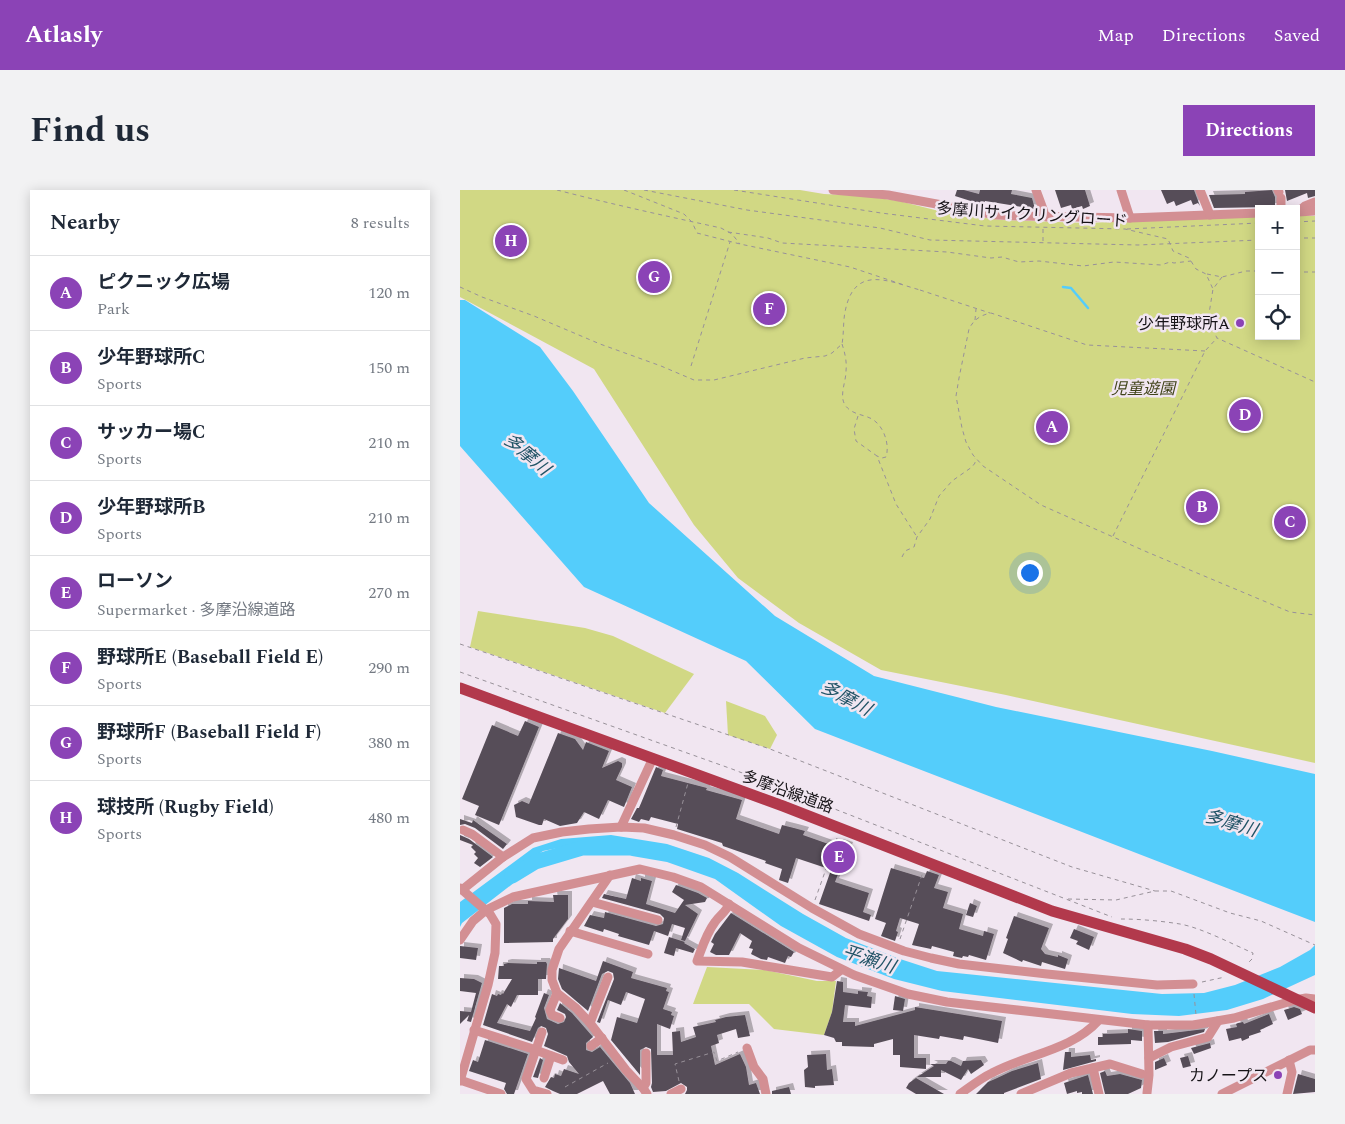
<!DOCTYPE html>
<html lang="en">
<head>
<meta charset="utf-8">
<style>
	body { margin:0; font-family:Spectral,"Noto Sans JP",serif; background:#f2f2f3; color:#1f2937 }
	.controls { position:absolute; right:15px; top:15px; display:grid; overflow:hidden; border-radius:0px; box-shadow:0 2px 12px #0003 }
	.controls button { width:45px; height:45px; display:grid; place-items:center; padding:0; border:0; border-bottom:1px solid #e0e1e3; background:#fff; color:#1f2937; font:25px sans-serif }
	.you { position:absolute; left:569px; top:382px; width:18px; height:18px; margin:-12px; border:4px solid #fff; border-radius:50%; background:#1a73e8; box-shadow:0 0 0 8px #1a73e833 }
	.badge { display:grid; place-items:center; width:32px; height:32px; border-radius:50%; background:#8b43b6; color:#fff; font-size:16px; font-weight:700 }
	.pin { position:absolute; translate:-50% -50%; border:2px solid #fff; box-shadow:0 1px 5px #0006 }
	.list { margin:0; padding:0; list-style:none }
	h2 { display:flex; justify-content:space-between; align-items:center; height:65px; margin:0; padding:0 20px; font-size:21px }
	h2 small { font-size:16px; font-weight:400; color:#747a83 }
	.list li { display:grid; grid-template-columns:32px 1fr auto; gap:15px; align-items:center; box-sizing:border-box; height:75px; padding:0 20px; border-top:1px solid #e0e1e3 }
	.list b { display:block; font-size:19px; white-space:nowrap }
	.list p { margin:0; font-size:16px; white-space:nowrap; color:#747a83 }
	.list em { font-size:16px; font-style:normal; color:#747a83 }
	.icon { flex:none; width:28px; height:28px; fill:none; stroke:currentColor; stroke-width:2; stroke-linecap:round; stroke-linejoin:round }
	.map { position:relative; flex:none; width:855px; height:904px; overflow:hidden; border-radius:0px }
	header { display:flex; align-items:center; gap:30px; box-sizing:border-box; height:70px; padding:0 25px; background:#8b43b6; color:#fff }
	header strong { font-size:24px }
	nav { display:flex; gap:28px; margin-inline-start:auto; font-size:18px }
	.intro { display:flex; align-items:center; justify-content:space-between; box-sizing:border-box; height:120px; padding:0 30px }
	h1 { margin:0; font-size:35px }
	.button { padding:12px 22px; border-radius:0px; background:#8b43b6; color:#fff; font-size:18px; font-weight:700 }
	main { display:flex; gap:30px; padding:0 30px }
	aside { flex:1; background:#fff; border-radius:0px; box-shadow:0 2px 12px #0003 }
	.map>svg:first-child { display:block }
	.green { fill:#d1d884 }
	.water { fill:#54cdfb }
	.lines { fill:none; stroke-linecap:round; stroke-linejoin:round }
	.stream { stroke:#54cdfb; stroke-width:2.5 }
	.river { stroke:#54cdfb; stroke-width:15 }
	.building { fill:#574e58; filter:url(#shadow) }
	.path { stroke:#989199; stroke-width:1; stroke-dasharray:4 4; stroke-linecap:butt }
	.minor { stroke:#d38f93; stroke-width:9 }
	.major { stroke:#b2394c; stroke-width:11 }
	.poi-dot { fill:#8b43b6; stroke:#f1e6f1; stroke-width:2 }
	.labels { text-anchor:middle; stroke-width:5; stroke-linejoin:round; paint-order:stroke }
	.street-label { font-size:16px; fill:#161317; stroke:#f1e6f1 }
	.poi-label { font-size:16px; fill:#161317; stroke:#f1e6f1; text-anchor:end }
	.park-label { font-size:16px; font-style:italic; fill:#41441a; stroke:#f1e6f1 }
	.water-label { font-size:18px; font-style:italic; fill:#225467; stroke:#f1e6f1 }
</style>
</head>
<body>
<header>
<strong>Atlasly</strong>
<nav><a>Map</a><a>Directions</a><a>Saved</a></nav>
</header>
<div class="intro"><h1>Find us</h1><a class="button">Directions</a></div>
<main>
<aside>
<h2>Nearby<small>8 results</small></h2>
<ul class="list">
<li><span class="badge">A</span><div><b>ピクニック広場</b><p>Park</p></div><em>120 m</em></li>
<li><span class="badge">B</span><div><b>少年野球所C</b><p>Sports</p></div><em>150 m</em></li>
<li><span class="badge">C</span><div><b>サッカー場C</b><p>Sports</p></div><em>210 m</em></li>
<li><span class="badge">D</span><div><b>少年野球所B</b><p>Sports</p></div><em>210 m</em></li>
<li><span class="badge">E</span><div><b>ローソン</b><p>Supermarket · 多摩沿線道路</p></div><em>270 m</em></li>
<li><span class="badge">F</span><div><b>野球所E (Baseball Field E)</b><p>Sports</p></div><em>290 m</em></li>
<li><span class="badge">G</span><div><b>野球所F (Baseball Field F)</b><p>Sports</p></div><em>380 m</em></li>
<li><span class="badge">H</span><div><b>球技所 (Rugby Field)</b><p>Sports</p></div><em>480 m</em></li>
</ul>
</aside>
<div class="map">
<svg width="855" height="904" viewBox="0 0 855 904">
	<defs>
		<filter id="shadow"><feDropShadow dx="4" dy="-4" stdDeviation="0" flood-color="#0004"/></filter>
	</defs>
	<rect width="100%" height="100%" fill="#f1e6f1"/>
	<g class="green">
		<path d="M 0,0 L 340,0 L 364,4 L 404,6 L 439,11 L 487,23 L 541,30 L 626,33 L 799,26 L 799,146 L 836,146 L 836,26 L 855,26 L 855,573 L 546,505 L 421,480 L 339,433 L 278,388 L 234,335 L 134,179 L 0,107 Z"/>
		<path d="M 18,421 L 125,438 L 153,446 L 234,484 L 205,523 L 10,457 Z"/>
		<path d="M 266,511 L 305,526 L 317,545 L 310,559 L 268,545 Z"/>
		<path d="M 247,777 L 305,780 L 357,791 L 376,791 L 372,822 L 364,845 L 314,839 L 289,814 L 233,814 Z"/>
	</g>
	<g class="water">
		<path d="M 0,110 L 5,110 L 80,157 L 113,201 L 189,313 L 315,426 L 414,486 L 536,517 L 752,561 L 855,584 L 855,732 L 355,539 L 286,471 L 124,397 L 0,256 Z"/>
		<path d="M 151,645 L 207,654 L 249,668 L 278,683 L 343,724 L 386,748 L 437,768 L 477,781 L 702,804 L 744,803 L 775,795 L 820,777 L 850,760 L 855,755 L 855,785 L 803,809 L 767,820 L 719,826 L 672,824 L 482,801 L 434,789 L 377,767 L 321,736 L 255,689 L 207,672 L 172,666 L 148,654 L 108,656 L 83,661 L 72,669 L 64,685 L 2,733 L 0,737 L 0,712 L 73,658 L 101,649 Z"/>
	</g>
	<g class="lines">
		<path class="stream" d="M 603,97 L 611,98 L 628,118"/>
		<path class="river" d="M 52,686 L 75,672 L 122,658 L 173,658"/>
	</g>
	<g class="building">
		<path d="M 497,0 L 504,0 L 519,4 L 520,0 L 552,0 L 551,4 L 572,8 L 575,19 L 525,11 L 524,15 L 517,13 L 495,6 Z"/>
		<path d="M 595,0 L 625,0 L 630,16 L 623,19 L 622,16 L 612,19 L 611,15 L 601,18 Z"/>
		<path d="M 701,0 L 734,0 L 740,16 L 738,13 L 733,15 L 731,10 L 716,16 L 714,11 L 707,14 Z"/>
		<path d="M 812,0 L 815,7 L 815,17 L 754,18 L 749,5 L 785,4 L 785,2 Z"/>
		<path d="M 825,0 L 855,0 L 855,6 L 848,8 L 847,3 L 827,11 Z"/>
		<path d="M 65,531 L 79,537 L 39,635 L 15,625 L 19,616 L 2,609 L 32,535 L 58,546 Z"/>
		<path d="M 98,543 L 115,549 L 123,560 L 126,552 L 149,561 L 142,578 L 158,571 L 162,573 L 162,577 L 156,590 L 172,597 L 164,617 L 148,610 L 139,629 L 124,622 L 117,633 L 100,636 L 84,629 L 82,635 L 79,635 L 56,627 L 54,615 L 62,611 L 69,614 Z"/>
		<path d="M 196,577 L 203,580 L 201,586 L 247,598 L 246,600 L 282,610 L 276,629 L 319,644 L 322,635 L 334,638 L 345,641 L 343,645 L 377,657 L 379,653 L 389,656 L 375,692 L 409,703 L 403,722 L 411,725 L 409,731 L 359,714 L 371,680 L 369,679 L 336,668 L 328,693 L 319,690 L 322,679 L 305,673 L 306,671 L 263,656 L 262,653 L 217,639 L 218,634 L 191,627 L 189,631 L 181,629 L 179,632 L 171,629 L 177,618 L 179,618 Z"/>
		<path d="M 0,629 L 12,633 L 13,630 L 47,654 L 43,659 L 15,638 L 5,634 L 0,635 Z"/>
		<path d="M 0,645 L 9,649 L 33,667 L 20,677 L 14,673 L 18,668 L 14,664 L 16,662 L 11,657 L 13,655 L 0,650 Z"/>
		<path d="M 431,678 L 464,688 L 467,681 L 479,685 L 474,698 L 488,702 L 483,718 L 503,724 L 499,739 L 523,746 L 524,741 L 534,744 L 526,770 L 509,765 L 508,767 L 503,766 L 502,768 L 497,767 L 493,766 L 494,762 L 472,756 L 471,759 L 452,755 L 459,734 L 440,728 L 436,741 L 438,742 L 435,751 L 421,746 L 426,733 L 415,729 Z"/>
		<path d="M 172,688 L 181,691 L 181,688 L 192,691 L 186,714 L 215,723 L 224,710 L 212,702 L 216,695 L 238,703 L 247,708 L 245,712 L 225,715 L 238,724 L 225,751 L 221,750 L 225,738 L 212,734 L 208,746 L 194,741 L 189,755 L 158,746 L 159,744 L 144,739 L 143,742 L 124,736 L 130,725 L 144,728 L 145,722 L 196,736 L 203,734 L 204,728 L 200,724 L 142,708 L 144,704 L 166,709 Z"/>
		<path d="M 93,705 L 108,705 L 108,729 L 93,749 L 93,752 L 44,753 L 44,718 L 52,714 L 68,714 L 68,711 L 94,712 Z"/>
		<path d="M 510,713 L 517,716 L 513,727 L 506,725 Z"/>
		<path d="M 271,723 L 334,762 L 331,767 L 328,766 L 325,773 L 308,767 L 307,770 L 301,769 L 291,764 L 293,759 L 289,758 L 292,751 L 280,743 L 269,765 L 256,765 L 250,762 L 254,754 L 251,752 L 255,744 Z"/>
		<path d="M 554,726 L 589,738 L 581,759 L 585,764 L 598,767 L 598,765 L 608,769 L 605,779 L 582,772 L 581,776 L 563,770 L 562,772 L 543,763 L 548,749 L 546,748 Z"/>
		<path d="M 614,739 L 634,747 L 629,760 L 616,754 L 618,751 L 610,748 Z"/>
		<path d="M 209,747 L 225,752 L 224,753 L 235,759 L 233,763 L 216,758 L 214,766 L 204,763 Z"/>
		<path d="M 0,756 L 18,758 L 16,770 L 0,768 Z"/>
		<path d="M 143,771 L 173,782 L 171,788 L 207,798 L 206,801 L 209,802 L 203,819 L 212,822 L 211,825 L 214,826 L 210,839 L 197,834 L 197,865 L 213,865 L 212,842 L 220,841 L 221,852 L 236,847 L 233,837 L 256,832 L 255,830 L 266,827 L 285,825 L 290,846 L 278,848 L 276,839 L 257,845 L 259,853 L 251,856 L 255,875 L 280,864 L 286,877 L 289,895 L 296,893 L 300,904 L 225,904 L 227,900 L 227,897 L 221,893 L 206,901 L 193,902 L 191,897 L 192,893 L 191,859 L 186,857 L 180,860 L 180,885 L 151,850 L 157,827 L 177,833 L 185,809 L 166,802 L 161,815 L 148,810 L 140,833 L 137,832 L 154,789 L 153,783 L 148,781 L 142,784 L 128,821 L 102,799 L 98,789 L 99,778 L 136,791 Z"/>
		<path d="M 77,772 L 86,772 L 87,774 L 86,789 L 78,789 L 78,805 L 57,805 L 51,817 L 47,814 L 37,833 L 70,841 L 76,828 L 75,827 L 84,803 L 89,805 L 84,818 L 87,829 L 98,834 L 104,832 L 106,827 L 105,824 L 97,820 L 100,813 L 112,823 L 133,847 L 126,853 L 126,860 L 132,862 L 140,857 L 170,893 L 175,904 L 150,904 L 143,891 L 117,904 L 100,904 L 93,901 L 85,897 L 91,887 L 94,888 L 95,884 L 101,886 L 104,879 L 119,884 L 109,872 L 107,866 L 84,856 L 88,844 L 86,838 L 81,836 L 78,838 L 72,852 L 23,835 L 32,804 L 37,806 L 38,804 L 41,805 L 42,803 L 43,804 L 52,789 L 38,789 L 39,776 L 44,776 L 44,774 L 48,773 L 77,774 Z"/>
		<path d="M 0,788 L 14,789 L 22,793 L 11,832 L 7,831 L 9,825 L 0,834 L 0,821 L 11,822 L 16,803 L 0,801 Z"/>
		<path d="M 377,791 L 383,792 L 383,802 L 398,804 L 398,801 L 408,802 L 407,806 L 412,807 L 411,818 L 385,815 L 383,832 L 395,832 L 395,836 L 455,820 L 455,817 L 542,831 L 538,853 L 504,846 L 503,850 L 480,846 L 479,849 L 454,845 L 454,868 L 466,868 L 466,879 L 440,877 L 440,865 L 433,865 L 433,849 L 414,854 L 414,857 L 382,856 L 382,852 L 376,852 L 374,848 L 364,845 L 372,822 Z"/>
		<path d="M 435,806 L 445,809 L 443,821 L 433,820 Z"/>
		<path d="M 834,817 L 840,819 L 842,824 L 828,830 L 824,820 Z"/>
		<path d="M 809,824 L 813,834 L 800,840 L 801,842 L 789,846 L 789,848 L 782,851 L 781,848 L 769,851 L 766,839 L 777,837 L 776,834 L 778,833 L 783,832 L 784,834 Z"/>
		<path d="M 668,839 L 682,841 L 682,851 L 671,850 L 671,854 L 638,855 L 638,847 L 643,847 L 643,844 L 668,843 Z"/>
		<path d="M 745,839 L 744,842 L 708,852 L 695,853 L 694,841 L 703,841 L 703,844 Z"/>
		<path d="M 25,850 L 68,864 L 54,904 L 47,904 L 44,899 L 46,893 L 9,881 L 13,870 L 18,872 Z"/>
		<path d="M 750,853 L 751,858 L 734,864 L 731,858 Z"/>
		<path d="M 605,862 L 611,862 L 611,867 L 630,865 L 631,870 L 636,869 L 636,871 L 603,880 Z"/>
		<path d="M 366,864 L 367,880 L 372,879 L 374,895 L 355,896 L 355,898 L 345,897 L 344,880 L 348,877 L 347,865 Z"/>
		<path d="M 728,866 L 731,876 L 723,878 L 720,868 Z"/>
		<path d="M 80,868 L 83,870 L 78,888 L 73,887 Z"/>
		<path d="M 704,868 L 707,875 L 695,880 L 695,872 Z"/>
		<path d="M 521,870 L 524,875 L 511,884 L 508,879 L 501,890 L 481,880 L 481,887 L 457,887 L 474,876 L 470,874 L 486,874 L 488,871 L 491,871 L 501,876 L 503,871 Z"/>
		<path d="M 578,873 L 581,889 L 544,903 L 544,904 L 516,904 L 528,892 L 535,889 L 552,881 Z"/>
		<path d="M 645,881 L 647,886 L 660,884 L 682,890 L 681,898 L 668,904 L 645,904 L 640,883 Z"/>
		<path d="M 838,884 L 855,889 L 855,902 L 833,904 Z"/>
		<path d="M 628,885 L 633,904 L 622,904 L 622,902 L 617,903 L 617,901 L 607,904 L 604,893 Z"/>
		<path d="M 456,888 L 484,904 L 456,904 L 446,898 L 449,893 Z"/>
		<path d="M 329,897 L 331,904 L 312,904 L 312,901 Z"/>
	</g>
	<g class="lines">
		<g class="path">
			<path d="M 97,0 C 151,14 206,26 261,38 L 272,44 L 280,54"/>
			<path d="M 164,0 L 224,24 L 232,32 L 237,43 L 280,54 L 390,77 L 444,95"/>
			<path d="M 184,0 L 287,20 L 420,38 L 470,50 L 678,55 L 799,50"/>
			<path d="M 274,0 L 421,23 L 525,36 L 665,39 L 708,49 L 713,61 L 729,68 L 736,79 L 746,84 L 753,99"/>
			<path d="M 836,32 L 855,31"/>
			<path d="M 583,39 L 583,52"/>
			<path d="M 667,39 L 799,33"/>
			<path d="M 268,42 L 308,48 L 322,53 L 487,62 L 531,68 L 542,67 L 559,72 L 579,71 L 623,76 L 654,72 L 701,75 L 710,72 L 714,73 L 731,71"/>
			<path d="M 836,48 L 855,48"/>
			<path d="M 836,82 L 855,82"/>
			<path d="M 747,84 L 762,87 L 786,81 L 799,81"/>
			<path d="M 762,87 L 753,99 L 748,130 L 757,148 L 855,192"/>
			<path d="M 0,97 L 22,107 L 74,126 L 140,154 L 201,176 L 234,190 L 254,190 L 345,168 L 365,166 L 372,163 L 382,154 C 384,143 383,132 385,122 C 394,74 428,91 460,100"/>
			<path d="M 460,100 L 530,123"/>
			<path d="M 515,130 L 516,119"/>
			<path d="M 382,154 C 385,163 387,172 386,181 C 386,192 379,205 385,215 C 392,225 403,224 412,229 C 424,236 430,255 426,267 L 422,268 L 417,266"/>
			<path d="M 745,161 L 627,155 L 531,123 C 521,125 514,129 509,139 L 499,188 L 496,206 L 502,238 L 506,252 L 513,265 L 523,276 L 581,315 L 687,362 L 830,422 L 855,425"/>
			<path d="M 231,176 L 270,52"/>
			<path d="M 398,226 L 394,239 L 396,251 L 417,266 L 436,314 L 457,347"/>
			<path d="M 653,346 L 745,161 L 757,148"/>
			<path d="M 442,367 L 445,361 L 454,357 L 457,347 L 470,329 L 479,306 L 492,291 L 512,277 L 515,273 L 515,268"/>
			<path d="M 0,454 L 310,559 L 612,677 L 695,701"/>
			<path d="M 0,482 L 272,579 L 652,727"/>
			<path d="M 216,637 L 228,593"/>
			<path d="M 608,709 L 656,710 L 695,701 L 711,701 L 770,723 L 801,731 L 855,755"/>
			<path d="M 355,710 L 377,648"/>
			<path d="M 661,729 C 680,729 701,731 720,734 C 742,738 772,754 793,763 L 792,769 L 787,774"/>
			<path d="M 440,749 L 463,682"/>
			<path d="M 742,792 L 765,787"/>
			<path d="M 734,804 L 736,825"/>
			<path d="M 219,891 L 215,874 L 254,862 L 257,871 L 278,862"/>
			<path d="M 105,897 L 148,873"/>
		</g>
		<g class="minor">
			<path d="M 373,0 L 428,5 L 536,25 L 560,26 L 670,28 L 799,23"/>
			<path d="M 576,0 L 586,27"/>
			<path d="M 661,0 L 670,28"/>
			<path d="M 740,0 L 750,25"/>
			<path d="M 818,0 L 819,2"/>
			<path d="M 821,19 L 821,8"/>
			<path d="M 838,22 L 845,16 L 855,12"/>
			<path d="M 838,22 L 855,21"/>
			<path d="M 161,637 L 193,568"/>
			<path d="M 3,640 L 12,644 L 43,667"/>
			<path d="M 150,685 L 99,759 L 92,780 L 92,790 L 97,803 L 116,818 L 130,833 L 166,880 L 183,898 L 187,904"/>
			<path d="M 0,698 L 30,724 L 36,734 L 35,763 L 28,795 L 0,891"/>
			<path d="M 2,700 L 43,667 L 73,648 L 102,642 L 129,639 L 161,637 L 184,638 L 214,645 L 245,655 L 270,667 L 352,718 L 399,744 L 444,761 L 471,768 L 499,774 L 587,784 L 697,795 L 733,794"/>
			<path d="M 132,712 L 198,730"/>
			<path d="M 269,714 C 266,722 260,725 255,732 C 246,744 242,758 237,771 L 282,772 L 372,787 L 381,780"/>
			<path d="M 110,741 L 188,764"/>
			<path d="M 0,750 L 13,731 L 26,720 L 53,707 L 180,679 L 213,687 L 241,697 L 339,758 L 394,785 L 448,804 L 487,812 L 688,835 L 733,835 L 774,828 L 835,810 L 846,808 L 855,809"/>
			<path d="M 97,803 L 90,820 L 92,825 L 100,828"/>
			<path d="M 130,833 L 148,787"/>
			<path d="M 14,840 L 70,858 L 103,870"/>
			<path d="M 82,842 L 66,889 L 73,900 L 87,904"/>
			<path d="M 131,856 L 142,848"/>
			<path d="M 287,858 L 294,877 L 303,889 L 306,904"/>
			<path d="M 689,868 L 711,857 L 748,847 L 758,831"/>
			<path d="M 633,878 L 639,904"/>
			<path d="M 84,888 L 91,866"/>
			<path d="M 0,890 L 41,904"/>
			<path d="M 183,898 L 186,893 L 186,863"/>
			<path d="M 687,903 L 689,885 L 688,835"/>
			<path d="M 211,904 L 221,899"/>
			<path d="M 500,904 C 510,897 521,888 532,883 C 567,864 611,861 639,830"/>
			<path d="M 561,904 L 611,883 L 650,874 L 682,884"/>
			<path d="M 762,904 L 850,860 L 855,860"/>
			<path d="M 827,904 L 832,882 L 829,870"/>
		</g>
		<path class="major" d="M 0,498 L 323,616 L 592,721 L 725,759 L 751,769 L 855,818"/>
	</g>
	<g class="poi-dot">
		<circle cx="780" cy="133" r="5"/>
		<circle cx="818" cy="885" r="5"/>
	</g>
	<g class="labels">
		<g class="street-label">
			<text transform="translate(572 24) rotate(4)" y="6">多摩川サイクリングロード</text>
			<text transform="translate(328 601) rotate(20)" y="6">多摩沿線道路</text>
		</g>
		<g class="poi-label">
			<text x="770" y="139">少年野球所A</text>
			<text x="808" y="891">カノープス</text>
		</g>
		<g class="park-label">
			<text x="683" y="204">児童遊園</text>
		</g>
		<g class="water-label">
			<text transform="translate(67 264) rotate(40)" y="6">多摩川</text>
			<text transform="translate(386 508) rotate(28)" y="6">多摩川</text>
			<text transform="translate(771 633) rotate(17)" y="6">多摩川</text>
			<text transform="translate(409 769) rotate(18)" y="6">平瀬川</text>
		</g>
	</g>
</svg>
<div class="controls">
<button>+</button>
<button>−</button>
<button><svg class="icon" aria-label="locate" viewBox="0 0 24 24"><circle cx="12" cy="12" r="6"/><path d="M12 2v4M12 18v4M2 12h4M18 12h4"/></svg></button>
</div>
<div class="you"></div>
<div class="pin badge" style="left:592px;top:237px">A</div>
<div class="pin badge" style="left:742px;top:317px">B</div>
<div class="pin badge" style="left:830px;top:332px">C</div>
<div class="pin badge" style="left:785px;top:225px">D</div>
<div class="pin badge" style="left:379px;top:667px">E</div>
<div class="pin badge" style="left:309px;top:119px">F</div>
<div class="pin badge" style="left:194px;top:87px">G</div>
<div class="pin badge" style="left:51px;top:51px">H</div>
</div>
</main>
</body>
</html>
